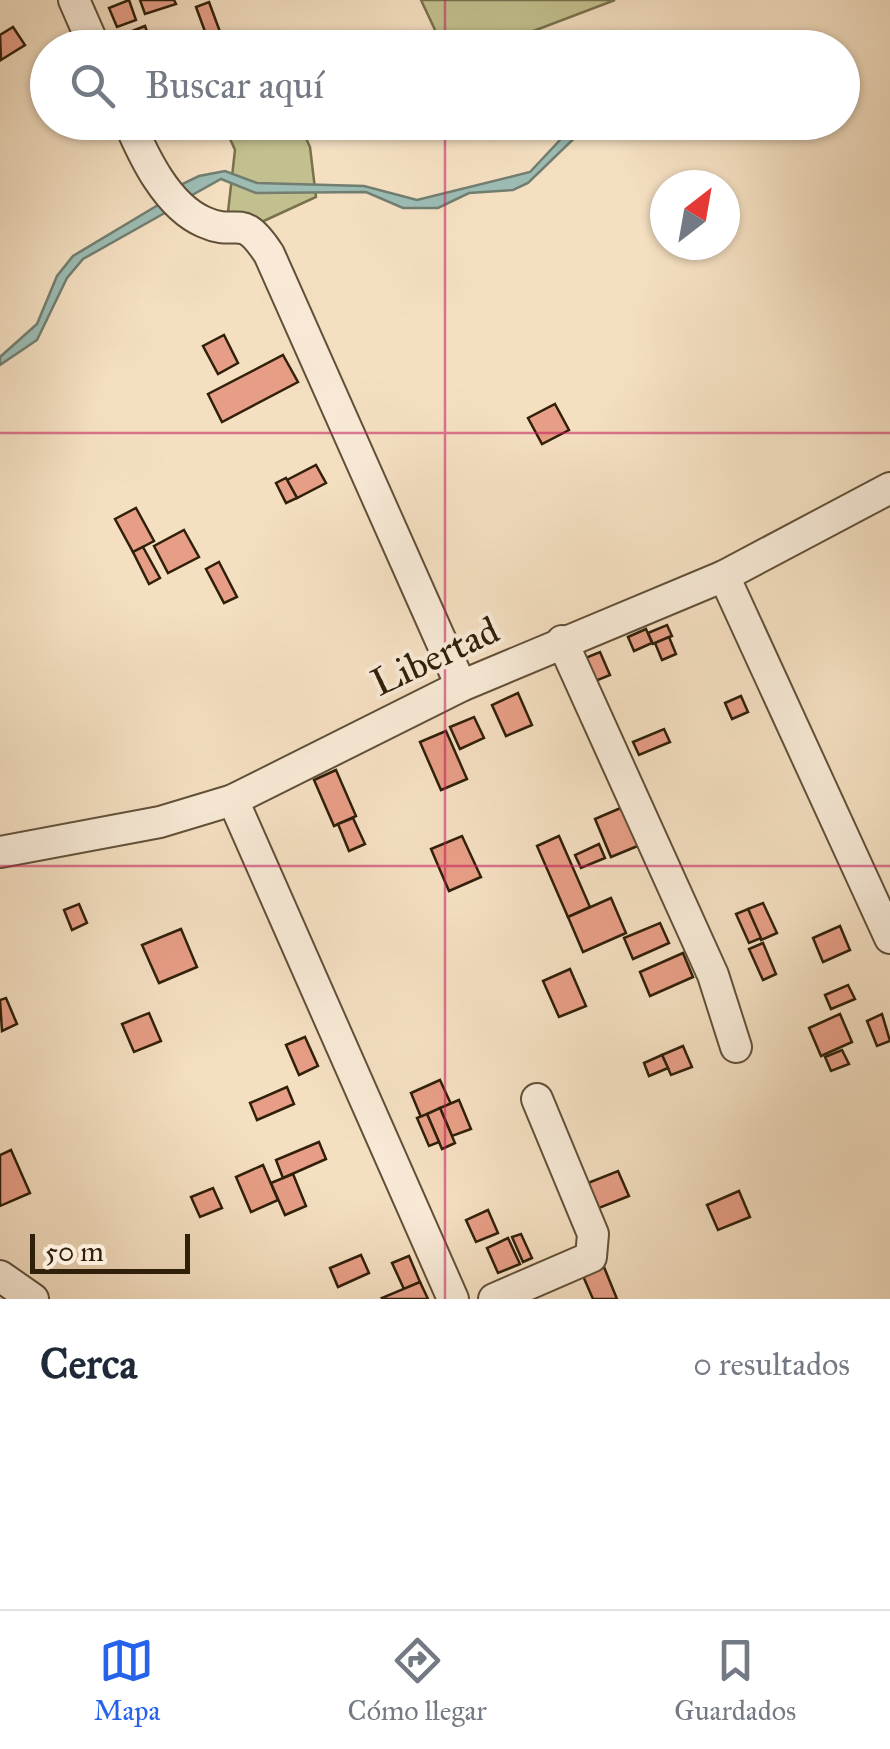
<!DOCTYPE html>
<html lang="es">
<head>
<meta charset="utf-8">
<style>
	body { margin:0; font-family:"IM FELL Great Primer",serif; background:#f6f6f7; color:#1f2937 }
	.compass { position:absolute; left:650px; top:170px; width:90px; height:90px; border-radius:50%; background:#fff; box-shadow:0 2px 8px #0004; rotate:31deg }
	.scale { position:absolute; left:30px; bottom:25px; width:160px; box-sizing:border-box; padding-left:10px; border:5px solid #30200a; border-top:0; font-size:28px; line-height:35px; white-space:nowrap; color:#30200a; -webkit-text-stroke:8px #f8ead7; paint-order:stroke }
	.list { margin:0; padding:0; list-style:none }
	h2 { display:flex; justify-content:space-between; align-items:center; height:130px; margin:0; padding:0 40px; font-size:42px }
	h2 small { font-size:32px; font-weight:400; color:#747a83 }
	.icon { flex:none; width:55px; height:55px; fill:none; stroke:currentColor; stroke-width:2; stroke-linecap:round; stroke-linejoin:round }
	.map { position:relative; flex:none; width:890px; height:1299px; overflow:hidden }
	.search { position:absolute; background:#fff; box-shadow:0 2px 8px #0004; left:30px; right:30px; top:30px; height:110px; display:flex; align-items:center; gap:25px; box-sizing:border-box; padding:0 35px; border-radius:55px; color:#747a83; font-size:38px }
	.sheet { height:310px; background:#fff }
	nav { display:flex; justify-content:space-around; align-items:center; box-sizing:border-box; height:140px; border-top:2px solid #e0e1e3; background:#fff; font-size:28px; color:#747a83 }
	nav a { display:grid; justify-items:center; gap:5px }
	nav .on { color:#2563eb }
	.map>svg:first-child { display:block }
	.green { fill:#c2c08e; stroke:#79704c; stroke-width:2.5 }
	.water { fill:#9cbcb4; stroke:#717e70; stroke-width:2.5 }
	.building { fill:#e79e86; stroke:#30200a; stroke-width:2.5 }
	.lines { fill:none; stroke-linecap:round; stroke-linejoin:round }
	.minor-casing { stroke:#615038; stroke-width:34 }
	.minor { stroke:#f8ead7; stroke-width:30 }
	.grid { fill:none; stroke:#c2185b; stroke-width:2.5; stroke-opacity:0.55 }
	.labels { text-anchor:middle; stroke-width:8; stroke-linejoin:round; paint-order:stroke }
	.street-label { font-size:38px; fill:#30200a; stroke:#f8ead7 }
</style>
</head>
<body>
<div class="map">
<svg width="890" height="1299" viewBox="0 0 890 1299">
	<rect width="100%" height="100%" fill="#f4dfc1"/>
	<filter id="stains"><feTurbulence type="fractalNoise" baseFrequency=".002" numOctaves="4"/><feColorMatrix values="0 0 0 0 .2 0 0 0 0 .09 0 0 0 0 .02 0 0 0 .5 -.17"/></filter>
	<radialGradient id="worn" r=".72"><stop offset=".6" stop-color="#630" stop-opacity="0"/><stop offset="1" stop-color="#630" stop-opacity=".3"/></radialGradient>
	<g class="green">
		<path d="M 421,0 L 615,0 L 491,47 L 443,47 Z"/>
		<path d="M 223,123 L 299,123 L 310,147 L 316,197 L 255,225 L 228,212 L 235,150 Z"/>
	</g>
	<g class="water">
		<path d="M 576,123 L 590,123 L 528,183 L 513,190 L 469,193 L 438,208 L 403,208 L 366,192 L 256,193 L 221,179 L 185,199 L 174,188 L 199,176 L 225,171 L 257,183 L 364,186 L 417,200 L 530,172 Z"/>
		<path d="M 163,202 L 170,210 L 83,259 L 67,278 L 37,340 L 0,365 L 0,357 L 37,324 L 57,276 L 73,256 Z"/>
	</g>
	<g class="building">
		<path d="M 129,0 L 136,20 L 117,27 L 109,8 Z"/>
		<path d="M 140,0 L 174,0 L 176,4 L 145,14 Z"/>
		<path d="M 209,2 L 226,48 L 211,48 L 196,7 Z"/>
		<path d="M 145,26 L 153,48 L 110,48 L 107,41 Z"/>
		<path d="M 13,27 L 25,45 L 1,60 L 0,35 Z"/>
		<path d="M 224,335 L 238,363 L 218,374 L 203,346 Z"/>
		<path d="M 283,355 L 298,382 L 222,422 L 208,394 Z"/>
		<path d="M 555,404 L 569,430 L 542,444 L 528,418 Z"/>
		<path d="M 316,465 L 326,483 L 297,498 L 287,480 Z"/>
		<path d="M 286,478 L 297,498 L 286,503 L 276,483 Z"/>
		<path d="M 136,508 L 154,541 L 133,552 L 115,519 Z"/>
		<path d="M 184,530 L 199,557 L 168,573 L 154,546 Z"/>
		<path d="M 143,547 L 160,578 L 149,584 L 133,552 Z"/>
		<path d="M 219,562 L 237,597 L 224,603 L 206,569 Z"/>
		<path d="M 667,625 L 672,636 L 653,644 L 648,633 Z"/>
		<path d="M 646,629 L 652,643 L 634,651 L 628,637 Z"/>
		<path d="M 669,637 L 676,654 L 662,660 L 655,643 Z"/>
		<path d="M 600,652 L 610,675 L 593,682 L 583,659 Z"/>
		<path d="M 518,693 L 532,725 L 506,736 L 492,705 Z"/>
		<path d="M 741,696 L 748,712 L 732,719 L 725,703 Z"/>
		<path d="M 474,717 L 484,738 L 460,749 L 450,727 Z"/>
		<path d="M 664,729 L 670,742 L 639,755 L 633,742 Z"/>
		<path d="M 446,731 L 467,779 L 441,790 L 420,742 Z"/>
		<path d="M 336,770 L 356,816 L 334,826 L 314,780 Z"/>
		<path d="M 623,807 L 640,845 L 611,857 L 595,819 Z"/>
		<path d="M 353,818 L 365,844 L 349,851 L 338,824 Z"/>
		<path d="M 462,836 L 481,877 L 449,891 L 431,849 Z"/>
		<path d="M 559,836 L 590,907 L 568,917 L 537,846 Z"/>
		<path d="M 599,844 L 605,858 L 581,868 L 575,855 Z"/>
		<path d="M 611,898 L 626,933 L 583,952 L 568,917 Z"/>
		<path d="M 763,903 L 777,933 L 761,940 L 748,909 Z"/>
		<path d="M 79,904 L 87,923 L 72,930 L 64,910 Z"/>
		<path d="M 748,909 L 761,938 L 749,943 L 736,914 Z"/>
		<path d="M 660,923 L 669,943 L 633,959 L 624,938 Z"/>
		<path d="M 840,926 L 850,950 L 823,962 L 813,938 Z"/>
		<path d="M 181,929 L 197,967 L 159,983 L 142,945 Z"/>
		<path d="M 763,943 L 776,974 L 763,980 L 749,949 Z"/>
		<path d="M 683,953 L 693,977 L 650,996 L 640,972 Z"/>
		<path d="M 570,969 L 586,1006 L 559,1017 L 543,981 Z"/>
		<path d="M 848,985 L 855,999 L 831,1009 L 825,995 Z"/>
		<path d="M 6,998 L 17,1024 L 2,1031 L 0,1000 Z"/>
		<path d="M 149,1013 L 161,1041 L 134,1052 L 122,1024 Z"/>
		<path d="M 840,1014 L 852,1042 L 821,1056 L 809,1028 Z"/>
		<path d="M 882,1014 L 890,1041 L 877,1046 L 867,1021 Z"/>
		<path d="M 305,1037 L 318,1066 L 299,1075 L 286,1045 Z"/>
		<path d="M 683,1046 L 692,1067 L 671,1075 L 662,1055 Z"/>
		<path d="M 842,1050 L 849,1064 L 831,1071 L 825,1057 Z"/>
		<path d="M 662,1055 L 668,1068 L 649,1076 L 644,1063 Z"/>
		<path d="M 440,1080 L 451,1104 L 421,1117 L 411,1093 Z"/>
		<path d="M 287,1087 L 294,1104 L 257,1120 L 250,1103 Z"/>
		<path d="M 459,1100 L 471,1129 L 452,1136 L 440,1108 Z"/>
		<path d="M 440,1108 L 455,1143 L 442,1149 L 427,1114 Z"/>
		<path d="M 427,1114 L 439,1142 L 429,1146 L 417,1118 Z"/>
		<path d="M 319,1142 L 326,1159 L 283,1178 L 276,1160 Z"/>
		<path d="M 11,1150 L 30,1193 L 0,1206 L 0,1155 Z"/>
		<path d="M 263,1165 L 278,1200 L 251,1212 L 236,1177 Z"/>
		<path d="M 618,1171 L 629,1196 L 599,1208 L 588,1183 Z"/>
		<path d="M 293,1174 L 306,1206 L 285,1215 L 271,1183 Z"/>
		<path d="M 213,1188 L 222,1208 L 200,1217 L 191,1197 Z"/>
		<path d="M 739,1191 L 750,1217 L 718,1230 L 707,1205 Z"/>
		<path d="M 488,1210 L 498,1233 L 476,1242 L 466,1220 Z"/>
		<path d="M 521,1234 L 532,1258 L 523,1262 L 512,1237 Z"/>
		<path d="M 508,1238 L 520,1264 L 498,1273 L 487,1248 Z"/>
		<path d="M 361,1255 L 369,1273 L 338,1287 L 330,1268 Z"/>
		<path d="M 409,1256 L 420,1282 L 404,1289 L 392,1263 Z"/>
		<path d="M 604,1267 L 617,1299 L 593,1299 L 583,1276 Z"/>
		<path d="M 420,1282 L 428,1299 L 383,1299 L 382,1298 Z"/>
	</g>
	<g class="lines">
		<g class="minor-casing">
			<g id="minor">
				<path d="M 74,0 L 95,48"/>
				<path d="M 129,122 C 144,157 167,206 204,222 C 239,238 240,210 269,254 L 461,686"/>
				<path d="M 724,576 L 890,938"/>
				<path d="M 562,641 L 713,975 L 736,1047"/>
				<path d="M 233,800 L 453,1299"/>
				<path d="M 0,852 L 160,822 L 233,800 L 461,686 L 724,576 L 890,488"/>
				<path d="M 0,1276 L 33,1299"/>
				<path d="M 494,1299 L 591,1257 L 593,1234 L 537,1099"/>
			</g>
		</g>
		<use href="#minor" class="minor"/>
	</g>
	<path class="grid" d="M 445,0 L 445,48M 445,122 L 445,1299M 0,433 L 890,433M 0,866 L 890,866"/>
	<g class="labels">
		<g class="street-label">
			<text transform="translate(435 656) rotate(-25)" y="13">Libertad</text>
		</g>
	</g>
	<rect width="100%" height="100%" filter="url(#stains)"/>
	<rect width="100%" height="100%" fill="url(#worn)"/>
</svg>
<svg class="compass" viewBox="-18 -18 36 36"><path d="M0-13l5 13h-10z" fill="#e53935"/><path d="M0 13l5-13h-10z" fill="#747a83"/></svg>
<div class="scale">50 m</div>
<div class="search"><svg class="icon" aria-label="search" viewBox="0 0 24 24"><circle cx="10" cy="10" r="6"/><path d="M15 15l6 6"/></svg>Buscar aquí</div>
</div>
<section class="sheet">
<h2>Cerca<small>0 resultados</small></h2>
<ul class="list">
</ul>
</section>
<nav>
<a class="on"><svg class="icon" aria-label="map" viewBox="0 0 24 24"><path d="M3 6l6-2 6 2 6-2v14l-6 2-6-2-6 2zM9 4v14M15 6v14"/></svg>Mapa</a>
<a><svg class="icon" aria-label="directions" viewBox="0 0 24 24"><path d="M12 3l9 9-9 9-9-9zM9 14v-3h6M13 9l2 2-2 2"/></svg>Cómo llegar</a>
<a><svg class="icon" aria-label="saved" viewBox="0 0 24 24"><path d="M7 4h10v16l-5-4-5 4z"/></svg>Guardados</a>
</nav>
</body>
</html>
